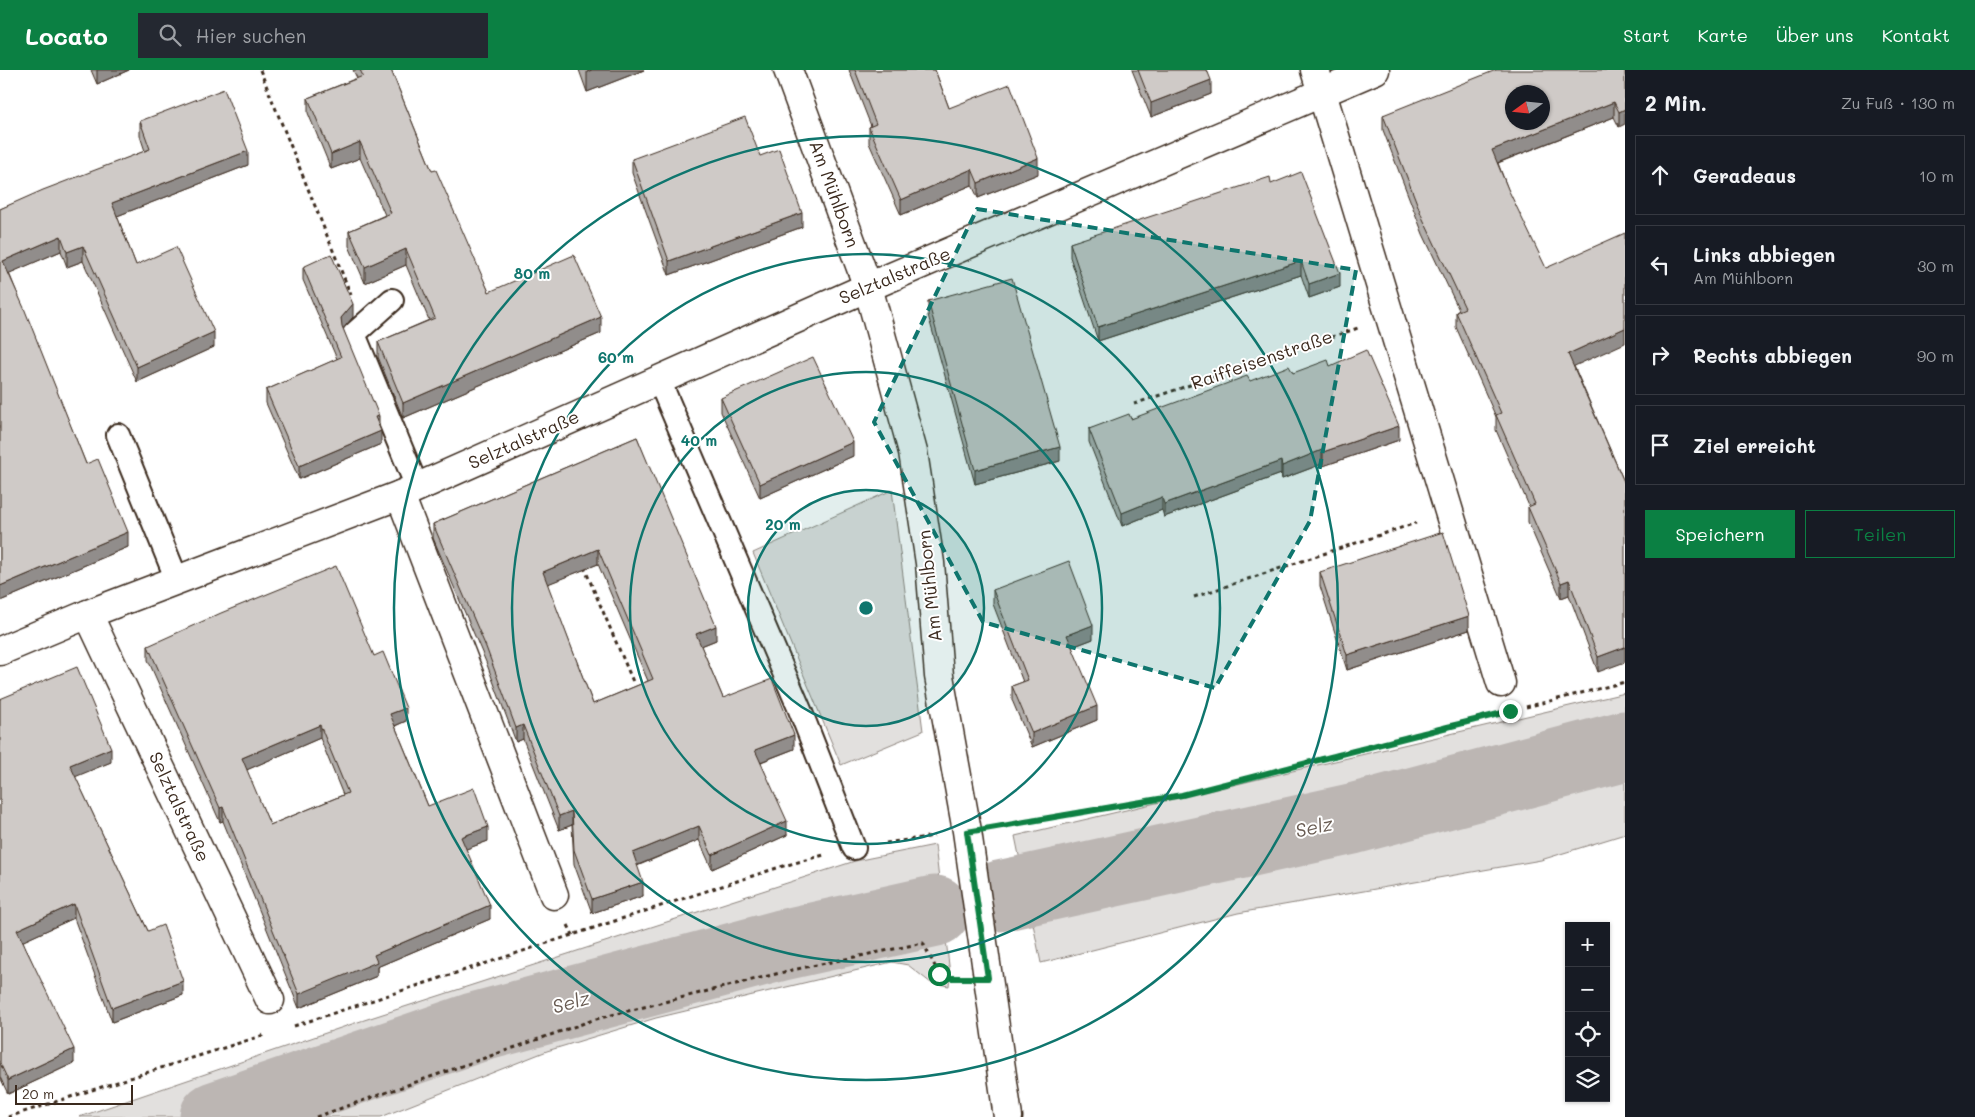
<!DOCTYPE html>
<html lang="de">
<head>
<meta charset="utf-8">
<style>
	body { margin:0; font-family:Mali,sans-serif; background:#242831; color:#f1f3f6 }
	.controls { position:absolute; right:15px; bottom:15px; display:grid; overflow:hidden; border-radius:0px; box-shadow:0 1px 4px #0004 }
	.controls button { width:45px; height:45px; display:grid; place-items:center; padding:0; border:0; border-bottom:1px solid #363941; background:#171b24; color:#f1f3f6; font:25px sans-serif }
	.compass { position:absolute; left:1505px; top:15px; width:45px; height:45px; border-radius:50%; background:#171b24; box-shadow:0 1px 4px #0004; rotate:255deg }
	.scale { position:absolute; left:15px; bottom:12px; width:118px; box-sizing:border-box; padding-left:5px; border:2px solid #3b2a1e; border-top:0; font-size:14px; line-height:18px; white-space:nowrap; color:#3b2a1e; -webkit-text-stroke:4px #fff; paint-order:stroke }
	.stop { position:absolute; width:15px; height:15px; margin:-11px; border:4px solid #0b8043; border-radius:50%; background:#fff }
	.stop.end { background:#0b8043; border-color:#fff; box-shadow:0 1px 5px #0008 }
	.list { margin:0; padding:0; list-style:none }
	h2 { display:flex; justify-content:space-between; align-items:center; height:65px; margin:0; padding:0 20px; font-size:21px }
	h2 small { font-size:16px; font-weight:400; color:#9ea1a6 }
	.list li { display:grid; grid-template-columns:32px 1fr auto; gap:15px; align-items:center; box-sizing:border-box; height:80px; margin:0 10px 10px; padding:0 10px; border:1px solid #363941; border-radius:0px }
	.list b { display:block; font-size:19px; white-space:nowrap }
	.list p { margin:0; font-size:16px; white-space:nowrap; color:#9ea1a6 }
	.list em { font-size:16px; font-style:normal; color:#9ea1a6 }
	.actions { display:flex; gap:10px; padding:15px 20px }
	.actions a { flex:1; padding:11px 0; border:1px solid #0b8043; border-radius:0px; text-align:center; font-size:18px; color:#0b8043 }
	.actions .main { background:#0b8043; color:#fff }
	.icon { flex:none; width:28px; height:28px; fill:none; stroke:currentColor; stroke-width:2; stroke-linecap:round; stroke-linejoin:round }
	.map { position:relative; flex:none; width:1625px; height:1047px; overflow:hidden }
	header { display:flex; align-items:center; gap:30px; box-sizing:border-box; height:70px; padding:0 25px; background:#0b8043; color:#fff }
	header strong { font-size:24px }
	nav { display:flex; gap:28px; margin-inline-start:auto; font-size:18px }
	.search { width:350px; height:45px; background:#242831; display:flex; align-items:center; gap:12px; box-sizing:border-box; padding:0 18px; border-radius:0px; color:#9ea1a6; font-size:19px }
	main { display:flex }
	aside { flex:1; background:#171b24 }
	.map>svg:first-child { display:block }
	.green { fill:#e2e0de; stroke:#8e857e }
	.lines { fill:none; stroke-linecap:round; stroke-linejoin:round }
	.river { stroke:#bcb6b3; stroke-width:71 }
	.lane-casing { stroke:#3b2a1e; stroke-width:26 }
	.street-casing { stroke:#3b2a1e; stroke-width:31 }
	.path { stroke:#3b2a1e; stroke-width:3; stroke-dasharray:4 4; stroke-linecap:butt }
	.lane { stroke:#fff; stroke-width:22 }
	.street { stroke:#fff; stroke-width:28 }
	.wall { fill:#b2aeab; stroke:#3b2a1e; fill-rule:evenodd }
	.shaded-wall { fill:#918d8b; stroke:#3b2a1e }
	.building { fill:#cfcac7; stroke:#3b2a1e; fill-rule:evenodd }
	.route { stroke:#0b8043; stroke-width:6 }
	.marked { fill:#0f766e; fill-opacity:0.2; stroke:#0f766e; stroke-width:4; stroke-dasharray:10 6; stroke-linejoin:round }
	.ring { fill:none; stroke:#0f766e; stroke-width:2.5 }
	.labels { text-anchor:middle; stroke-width:4; stroke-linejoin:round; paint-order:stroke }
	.street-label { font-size:18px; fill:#3b2a1e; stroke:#fff }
	.water-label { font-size:19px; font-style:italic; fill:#685b52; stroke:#fff }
	.centre { fill:#0f766e; stroke:#fff; stroke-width:2.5 }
	.ring-label { font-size:15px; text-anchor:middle; font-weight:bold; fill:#0f766e; stroke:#fff; stroke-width:4; stroke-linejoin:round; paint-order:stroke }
</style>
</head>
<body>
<header>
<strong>Locato</strong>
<div class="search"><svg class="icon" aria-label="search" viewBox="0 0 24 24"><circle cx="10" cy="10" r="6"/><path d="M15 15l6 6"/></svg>Hier suchen</div>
<nav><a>Start</a><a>Karte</a><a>Über uns</a><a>Kontakt</a></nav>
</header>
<main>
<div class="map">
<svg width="1625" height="1047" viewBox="0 0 1625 1047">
	<rect width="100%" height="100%" fill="#fff"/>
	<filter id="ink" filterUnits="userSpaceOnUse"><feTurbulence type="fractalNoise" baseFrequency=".02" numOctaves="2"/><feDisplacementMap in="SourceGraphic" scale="10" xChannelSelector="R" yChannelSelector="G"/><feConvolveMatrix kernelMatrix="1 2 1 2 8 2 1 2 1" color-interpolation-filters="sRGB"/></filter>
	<g filter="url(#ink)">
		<g class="green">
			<path d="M 892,420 L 923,661 L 841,695 L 753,483 Z"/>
			<path d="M 1625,623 L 1625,764 L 1541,790 L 1238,843 L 1041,893 L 1015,766 Z"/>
			<path d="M 935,775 L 950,904 L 949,916 L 931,913 L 908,895 L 892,892 L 656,948 L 547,981 L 381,1047 L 79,1047 L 358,952 L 855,791 Z"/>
		</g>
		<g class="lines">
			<g class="river">
				<path d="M 1000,826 L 1352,749 L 1625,676"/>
				<path d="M 215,1047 L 474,958 L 782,875 L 935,841"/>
			</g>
			<g class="lane-casing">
				<g id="lane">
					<path d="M 392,230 L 354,264 L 417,417"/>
					<path d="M 659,310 L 800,640 L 854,778"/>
					<path d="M 118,365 L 177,510"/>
				</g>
			</g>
			<g class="street-casing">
				<g id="street">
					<path d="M 788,0 L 868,217 L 913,382 L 930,493 L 939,606 L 967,761 L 1008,1047"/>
					<path d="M 1315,0 L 1501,613"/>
					<path d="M 400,425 L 554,825"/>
					<path d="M 88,544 L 270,930"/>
					<path d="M 0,581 L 88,544 L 400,425 L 868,217 L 1375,0"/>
				</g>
			</g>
			<g class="path">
				<path d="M 260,0 L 351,225"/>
				<path d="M 1134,334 L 1358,258"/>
				<path d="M 584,497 L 634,614"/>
				<path d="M 1194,527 L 1416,453"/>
				<path d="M 1526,637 L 1625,612"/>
				<path d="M 1000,756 L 1182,725 L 1488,646"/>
				<path d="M 886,773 L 934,766"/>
				<path d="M 568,855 L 573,865"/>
				<path d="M 294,956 L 780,797 L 824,785"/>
				<path d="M 8,1047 L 264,965"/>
				<path d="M 316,1047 L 596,949 L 792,900 L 923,873 L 939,904 L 953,908"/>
			</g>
			<use href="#lane" class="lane"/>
			<use href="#street" class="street"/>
		</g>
		<g class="wall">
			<path d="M 91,0 L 129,0 L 97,14 Z"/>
			<path d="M 353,0 L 391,0 L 432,101 L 489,222 L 601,263 L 403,348 L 378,287 L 378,272 L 429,250 L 406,195 L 365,213 L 349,176 L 349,161 L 385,145 L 360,88 L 331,99 L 308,43 L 308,28 L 357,8 Z"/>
			<path d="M 579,0 L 644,0 L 587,22 Z"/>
			<path d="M 849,0 L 935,0 L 949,38 L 1038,104 L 978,128 L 972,115 L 901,145 L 869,73 L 869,57 L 871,56 Z"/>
			<path d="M 1132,0 L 1207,0 L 1211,24 L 1151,47 Z"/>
			<path d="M 1625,0 L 1619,57 L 1614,47 L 1498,93 L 1574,296 L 1625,414 L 1598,602 L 1569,525 L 1561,528 L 1528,452 L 1528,437 L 1529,436 L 1496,360 L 1496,347 L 1456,257 L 1456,242 L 1459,240 L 1423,164 L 1383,60 L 1383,45 Z"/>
			<path d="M 140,51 L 248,95 L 117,146 L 136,195 L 214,277 L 137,312 L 83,191 L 67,197 L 61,181 L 9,203 L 86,394 L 128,477 L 0,531 L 0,139 L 145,81 L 140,66 Z"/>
			<path d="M 760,86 L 802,157 L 669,205 L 632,103 L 632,89 Z"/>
			<path d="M 1271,114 L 1340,217 L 1309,228 L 1301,205 L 1098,271 L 1070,187 L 1070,173 Z"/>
			<path d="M 303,197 L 353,247 L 343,259 L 379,355 L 381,374 L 299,409 L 266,333 L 266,320 L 337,289 L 303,210 Z"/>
			<path d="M 928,231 L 1060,391 L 975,414 L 928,245 Z"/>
			<path d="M 1330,296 L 1399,370 L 1323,396 L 1322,394 L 1282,409 L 1281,404 L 1164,447 L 1162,440 L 1122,456 L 1089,372 L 1089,359 L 1131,349 L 1293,303 Z"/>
			<path d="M 721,328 L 853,386 L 760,428 L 721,342 Z"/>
			<path d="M 637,367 L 716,570 L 701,576 L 723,628 L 794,679 L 761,692 L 787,765 L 712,799 L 699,770 L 637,796 L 643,826 L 592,843 L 574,794 L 572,755 L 559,760 L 523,669 L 516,672 L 486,592 L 433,468 L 433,454 ZM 598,494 L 648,611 L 593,634 L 547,514 Z"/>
			<path d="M 1320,502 L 1469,560 L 1347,600 L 1320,516 Z"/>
			<path d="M 993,520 L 1093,569 L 1072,577 L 1097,650 L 1032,677 L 1012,630 L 1012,616 L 1023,612 L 993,534 Z"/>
			<path d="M 148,576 L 374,586 L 406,651 L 395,656 L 428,736 L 488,771 L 466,779 L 490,849 L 377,897 L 377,906 L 299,938 L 223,751 L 220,752 L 148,590 ZM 320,668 L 343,725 L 270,755 L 246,700 Z"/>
			<path d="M 0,629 L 111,692 L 75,706 L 148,861 L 183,925 L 112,952 L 74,848 L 23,871 L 74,993 L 8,1024 L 0,1007 Z"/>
		</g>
		<g class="shaded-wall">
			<path d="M 97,0 L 129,0 L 97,14 Z"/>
			<path d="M 592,0 L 644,0 L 587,22 L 587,2 Z"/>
			<path d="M 1211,10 L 1211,24 L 1151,47 L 1151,33 Z"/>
			<path d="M 1614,32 L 1614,47 L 1492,95 L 1492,80 Z"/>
			<path d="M 1625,39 L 1625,54 L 1619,57 L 1619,42 Z"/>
			<path d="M 360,72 L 360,88 L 331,99 L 331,84 Z"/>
			<path d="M 248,81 L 248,95 L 112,148 L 112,133 Z"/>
			<path d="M 1038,88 L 1038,104 L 978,128 L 978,113 Z"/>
			<path d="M 972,99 L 972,115 L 901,145 L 901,130 Z"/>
			<path d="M 802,143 L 802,157 L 669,205 L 669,191 Z"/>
			<path d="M 61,166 L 61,181 L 3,206 L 3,191 Z"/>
			<path d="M 83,176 L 83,191 L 67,197 L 67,182 Z"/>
			<path d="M 406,179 L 406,195 L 365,213 L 365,197 Z"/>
			<path d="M 1301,191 L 1301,205 L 1098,271 L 1098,257 Z"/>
			<path d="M 1340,203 L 1340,217 L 1309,228 L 1309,214 Z"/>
			<path d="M 353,234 L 353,247 L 341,261 L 341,248 Z"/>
			<path d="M 601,247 L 601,263 L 403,348 L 403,333 Z"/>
			<path d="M 1625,258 L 1625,273 L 1568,299 L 1568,284 Z"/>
			<path d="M 214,262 L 214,277 L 137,312 L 137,297 Z"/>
			<path d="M 379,346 L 379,359 L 375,347 Z"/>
			<path d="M 1399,356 L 1399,370 L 1323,396 L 1323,382 Z"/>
			<path d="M 381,361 L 381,374 L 299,409 L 299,396 Z"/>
			<path d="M 853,372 L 853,386 L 760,428 L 760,414 Z"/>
			<path d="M 1060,377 L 1060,391 L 975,414 L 975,400 Z"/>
			<path d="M 1322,380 L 1322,394 L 1282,409 L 1282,396 Z"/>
			<path d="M 1281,391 L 1281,404 L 1164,447 L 1164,434 Z"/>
			<path d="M 1162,427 L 1162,440 L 1122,456 L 1122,443 Z"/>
			<path d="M 128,462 L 128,477 L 0,531 L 0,516 Z"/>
			<path d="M 598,479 L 598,494 L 543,516 L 543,502 Z"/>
			<path d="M 1569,510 L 1569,525 L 1561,528 L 1561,513 Z"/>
			<path d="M 1469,546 L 1469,560 L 1347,600 L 1347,585 Z"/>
			<path d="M 1093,555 L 1093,569 L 1067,579 L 1067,565 Z"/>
			<path d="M 716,556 L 716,570 L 696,578 L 696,564 Z"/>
			<path d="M 1625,577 L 1625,592 L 1598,602 L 1598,587 Z"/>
			<path d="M 1097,636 L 1097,650 L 1032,677 L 1032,663 Z"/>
			<path d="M 406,638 L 406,651 L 390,658 L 390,644 Z"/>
			<path d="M 320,655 L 320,668 L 242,702 L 242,688 Z"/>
			<path d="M 523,655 L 523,669 L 516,672 L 516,658 Z"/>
			<path d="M 794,665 L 794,679 L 755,694 L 755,680 Z"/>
			<path d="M 111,678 L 111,692 L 70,709 L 70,695 Z"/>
			<path d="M 223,737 L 223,751 L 220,752 L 220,738 Z"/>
			<path d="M 572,741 L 572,755 L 559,760 L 559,746 Z"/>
			<path d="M 787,751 L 787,765 L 712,799 L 712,785 Z"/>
			<path d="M 699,756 L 699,770 L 633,797 L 633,783 Z"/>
			<path d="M 488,757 L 488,771 L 461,781 L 461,767 Z"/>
			<path d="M 643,812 L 643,826 L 592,843 L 592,829 Z"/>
			<path d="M 74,834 L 74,848 L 17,874 L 17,860 Z"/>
			<path d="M 490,835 L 490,849 L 377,897 L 377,906 L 299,938 L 299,924 L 374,885 Z"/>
			<path d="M 183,911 L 183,925 L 112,952 L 112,938 Z"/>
			<path d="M 74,979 L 74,993 L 8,1024 L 8,1010 Z"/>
		</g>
		<g class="building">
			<path d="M 360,0 L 391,0 L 432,101 L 436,100 L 489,222 L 574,185 L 601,247 L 403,333 L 378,272 L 435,248 L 406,179 L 365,197 L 349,161 L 391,143 L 360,72 L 331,84 L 308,28 L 363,6 Z"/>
			<path d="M 855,0 L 935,0 L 949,38 L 1010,14 L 1038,88 L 978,113 L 972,99 L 901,130 L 869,57 L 876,54 Z"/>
			<path d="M 1138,0 L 1207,0 L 1211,10 L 1151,33 Z"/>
			<path d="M 1496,0 L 1625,0 L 1625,39 L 1619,42 L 1614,32 L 1492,80 L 1508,119 L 1546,198 L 1625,163 L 1625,258 L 1568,284 L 1625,414 L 1625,577 L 1598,587 L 1569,510 L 1561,513 L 1528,437 L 1535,434 L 1496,345 L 1501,343 L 1456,242 L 1465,238 L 1423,149 L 1383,45 ZM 1512,22 L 1542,22 L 1542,52 L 1512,52 Z"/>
			<path d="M 224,19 L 248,81 L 112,133 L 136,195 L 176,177 L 214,262 L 137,297 L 83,176 L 67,182 L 61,166 L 3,191 L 24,238 L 86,394 L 98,389 L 128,462 L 0,516 L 0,139 L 43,120 L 150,79 L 140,51 Z"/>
			<path d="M 745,47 L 760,86 L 779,79 L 802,143 L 669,191 L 632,89 Z"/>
			<path d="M 1301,102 L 1340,203 L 1309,214 L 1301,191 L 1098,257 L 1070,173 L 1270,107 L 1271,114 Z"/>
			<path d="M 331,184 L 353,234 L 341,248 L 342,256 L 379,346 L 375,347 L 381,361 L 299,396 L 266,320 L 341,287 L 303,197 Z"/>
			<path d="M 1012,208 L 1060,377 L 975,400 L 928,231 Z"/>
			<path d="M 1366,280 L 1399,356 L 1323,382 L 1322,380 L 1282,396 L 1281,391 L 1164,434 L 1162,427 L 1122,443 L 1089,359 L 1129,344 L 1131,349 L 1247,306 L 1250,311 L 1289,296 L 1293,303 L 1328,290 L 1330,296 Z"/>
			<path d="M 813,287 L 853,372 L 760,414 L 721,328 Z"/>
			<path d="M 637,367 L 716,556 L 696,564 L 723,628 L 772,609 L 794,665 L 755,680 L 787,751 L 712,785 L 699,756 L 633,783 L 643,812 L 592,829 L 574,780 L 572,741 L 559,746 L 523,655 L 516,658 L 486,577 L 433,454 ZM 598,479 L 653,609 L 593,634 L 543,502 Z"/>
			<path d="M 1443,462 L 1469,546 L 1347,585 L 1320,502 Z"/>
			<path d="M 1069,491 L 1093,555 L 1067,565 L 1097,636 L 1032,663 L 1012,616 L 1028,610 L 993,520 Z"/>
			<path d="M 336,496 L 374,586 L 383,582 L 406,638 L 390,644 L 428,736 L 474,718 L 488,757 L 461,767 L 490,835 L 374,885 L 377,892 L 299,924 L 223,737 L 220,738 L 148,576 L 221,543 ZM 320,655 L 348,723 L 270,755 L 242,688 Z"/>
			<path d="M 77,597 L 111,678 L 70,695 L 148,861 L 163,855 L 183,911 L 112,938 L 74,834 L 17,860 L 74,979 L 8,1010 L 0,993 L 0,629 Z"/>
		</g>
	</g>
	<g class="lines" filter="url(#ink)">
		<path class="route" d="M 939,904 L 950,908 L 988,908 L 967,762 L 1182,725 L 1510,641"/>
	</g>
	<path class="marked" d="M 977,139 L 1356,200 L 1310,451 L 1215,618 L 983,552 L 874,352 Z"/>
	<circle cx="866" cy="538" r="118" fill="#0f766e" fill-opacity=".12"/>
	<g class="ring">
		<circle cx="866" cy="538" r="118"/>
		<circle cx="866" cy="538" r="236"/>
		<circle cx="866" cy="538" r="354"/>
		<circle cx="866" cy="538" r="472"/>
	</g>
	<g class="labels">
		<g class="street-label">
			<text transform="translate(834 124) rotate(70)" y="6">Am Mühlborn</text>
			<text transform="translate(895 206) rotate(-23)" y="6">Selztalstraße</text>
			<text transform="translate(1262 290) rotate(-19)" y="6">Raiffeisenstraße</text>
			<text transform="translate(524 370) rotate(-24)" y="6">Selztalstraße</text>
			<text transform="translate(930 516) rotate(-96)" y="6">Am Mühlborn</text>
			<text transform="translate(179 737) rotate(65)" y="6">Selztalstraße</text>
		</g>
		<g class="water-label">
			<text transform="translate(1314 757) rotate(-12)" y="7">Selz</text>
			<text transform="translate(571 932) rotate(-15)" y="7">Selz</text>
		</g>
	</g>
	<circle cx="866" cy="538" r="8" class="centre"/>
	<g class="ring-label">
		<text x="532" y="209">80 m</text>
		<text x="616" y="293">60 m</text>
		<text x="699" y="376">40 m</text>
		<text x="783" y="460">20 m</text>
	</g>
</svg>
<div class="controls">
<button>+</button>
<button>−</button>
<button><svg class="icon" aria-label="locate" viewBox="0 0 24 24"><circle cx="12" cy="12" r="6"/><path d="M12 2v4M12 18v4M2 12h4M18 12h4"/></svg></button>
<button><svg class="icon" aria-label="layers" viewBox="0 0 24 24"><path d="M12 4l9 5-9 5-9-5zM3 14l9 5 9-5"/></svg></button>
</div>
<svg class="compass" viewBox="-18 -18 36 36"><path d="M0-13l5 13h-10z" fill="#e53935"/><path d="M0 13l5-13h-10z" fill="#9ea1a6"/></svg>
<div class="scale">20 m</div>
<div class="stop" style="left:939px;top:904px"></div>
<div class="stop end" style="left:1510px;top:641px"></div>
</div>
<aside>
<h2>2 Min.<small>Zu Fuß · 130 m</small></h2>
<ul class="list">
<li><svg class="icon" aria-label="ahead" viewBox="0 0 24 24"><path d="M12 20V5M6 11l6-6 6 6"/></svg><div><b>Geradeaus</b></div><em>10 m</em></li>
<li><svg class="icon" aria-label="left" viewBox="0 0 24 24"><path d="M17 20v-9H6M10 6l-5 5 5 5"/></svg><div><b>Links abbiegen</b><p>Am Mühlborn</p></div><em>30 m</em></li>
<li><svg class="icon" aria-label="right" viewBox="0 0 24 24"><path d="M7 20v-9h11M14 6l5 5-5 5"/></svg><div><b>Rechts abbiegen</b></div><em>90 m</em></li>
<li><svg class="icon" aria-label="arrive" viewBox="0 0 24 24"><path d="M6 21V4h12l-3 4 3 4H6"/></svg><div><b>Ziel erreicht</b></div></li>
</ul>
<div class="actions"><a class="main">Speichern</a><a>Teilen</a></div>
</aside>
</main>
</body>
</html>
